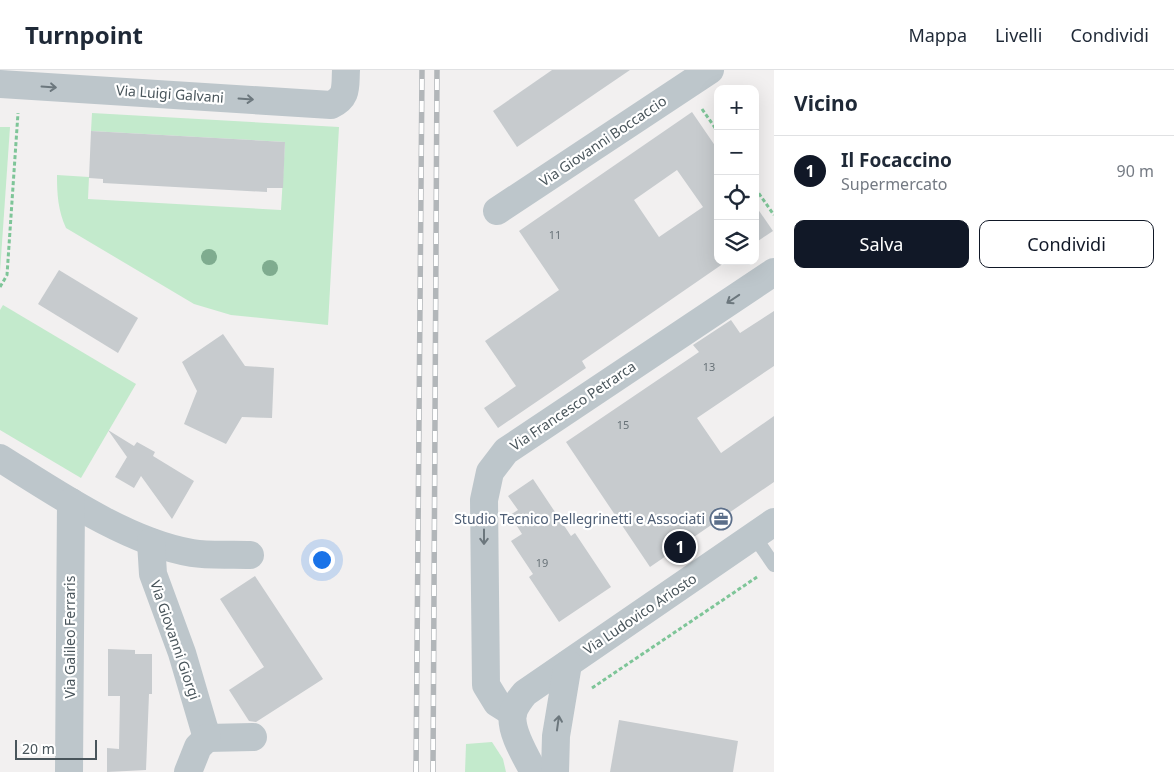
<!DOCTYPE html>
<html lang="it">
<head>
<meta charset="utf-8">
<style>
	body { margin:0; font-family:"Noto Sans",sans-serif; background:#f2f2f3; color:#1f2937 }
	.controls { position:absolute; right:15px; top:15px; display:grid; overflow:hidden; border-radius:10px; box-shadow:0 5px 20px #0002 }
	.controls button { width:45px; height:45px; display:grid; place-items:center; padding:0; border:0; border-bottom:1px solid #e0e1e3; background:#fff; color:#1f2937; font:25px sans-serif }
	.scale { position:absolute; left:15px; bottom:12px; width:82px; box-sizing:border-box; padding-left:5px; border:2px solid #49555b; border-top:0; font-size:14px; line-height:18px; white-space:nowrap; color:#49555b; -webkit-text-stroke:4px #fff; paint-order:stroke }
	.you { position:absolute; left:321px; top:489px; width:18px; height:18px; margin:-12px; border:4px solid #fff; border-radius:50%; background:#1a73e8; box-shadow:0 0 0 8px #1a73e833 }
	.badge { display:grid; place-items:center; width:32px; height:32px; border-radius:50%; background:#111827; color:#fff; font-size:16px; font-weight:700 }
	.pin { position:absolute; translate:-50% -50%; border:2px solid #fff; box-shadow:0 1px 5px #0006 }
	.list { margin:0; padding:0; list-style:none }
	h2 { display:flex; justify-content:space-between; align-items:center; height:65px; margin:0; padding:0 20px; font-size:21px }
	h2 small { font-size:16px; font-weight:400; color:#747a83 }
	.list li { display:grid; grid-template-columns:32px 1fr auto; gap:15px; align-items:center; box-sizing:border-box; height:70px; padding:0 20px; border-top:1px solid #e0e1e3 }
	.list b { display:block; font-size:19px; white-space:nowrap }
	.list p { margin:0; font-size:16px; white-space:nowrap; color:#747a83 }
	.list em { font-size:16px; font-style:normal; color:#747a83 }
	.actions { display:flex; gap:10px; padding:15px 20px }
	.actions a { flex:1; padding:11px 0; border:1px solid #111827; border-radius:10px; text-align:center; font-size:18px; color:#111827 }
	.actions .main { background:#111827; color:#fff }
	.icon { flex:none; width:28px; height:28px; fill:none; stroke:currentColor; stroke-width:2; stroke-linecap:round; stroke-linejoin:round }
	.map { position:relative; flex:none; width:774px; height:702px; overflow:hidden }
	header { display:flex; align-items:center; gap:30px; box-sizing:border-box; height:70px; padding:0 25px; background:#fff; border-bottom:1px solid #e0e1e3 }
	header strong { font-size:24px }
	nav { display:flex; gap:28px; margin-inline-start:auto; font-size:18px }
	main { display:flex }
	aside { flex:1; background:#fff }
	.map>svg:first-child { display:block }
	.green { fill:#c3eacc }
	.building { fill:#c7cbce; fill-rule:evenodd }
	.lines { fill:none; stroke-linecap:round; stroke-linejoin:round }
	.path { stroke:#7ec598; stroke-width:3; stroke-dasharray:4 2.5; stroke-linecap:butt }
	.service { stroke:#bdc6cb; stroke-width:14 }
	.minor { stroke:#bdc6cb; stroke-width:28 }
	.rail-casing { stroke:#b2b6b9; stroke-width:5.5 }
	.rail { stroke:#fff; stroke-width:4; stroke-dasharray:11; stroke-linecap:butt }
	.tree { fill:#7fac8f }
	.oneway { stroke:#6c777d }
	.labels { text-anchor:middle; stroke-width:4.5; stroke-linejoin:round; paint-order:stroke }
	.number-label { font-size:11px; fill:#687278 }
	.street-label { font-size:14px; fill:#49555b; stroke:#fff }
	.service-label { font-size:14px; fill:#4e5e75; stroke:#fff; text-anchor:end }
</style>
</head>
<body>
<header>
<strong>Turnpoint</strong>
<nav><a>Mappa</a><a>Livelli</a><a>Condividi</a></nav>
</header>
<main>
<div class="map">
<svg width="774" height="702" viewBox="0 0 774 702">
	<rect width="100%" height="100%" fill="#f2f0f0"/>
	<g class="green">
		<path d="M 92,43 L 339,57 L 328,255 L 231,245 L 194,234 L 66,158 C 58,140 57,125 57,105 L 89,107 L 88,129 L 281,140 L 285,72 L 91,61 Z"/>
		<path d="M 0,57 L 10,57 L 0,202 Z"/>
		<path d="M 3,235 L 136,314 L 81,408 L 0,360 L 0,240 Z"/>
		<path d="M 492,672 L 503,689 L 506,702 L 465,702 L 466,674 Z"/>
	</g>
	<g class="building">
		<path d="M 552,0 L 630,0 L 517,77 L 493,41 Z"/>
		<path d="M 692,42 L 718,80 L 718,191 L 727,191 L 582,291 L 586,298 L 498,358 L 484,338 L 516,316 L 485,271 L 559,220 L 519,161 ZM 677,100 L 703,137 L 659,167 L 634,130 Z"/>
		<path d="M 91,61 L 285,72 L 283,118 L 267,118 L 267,122 L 103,113 L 103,109 L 89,108 Z"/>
		<path d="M 755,135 L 773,161 L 755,173 Z"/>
		<path d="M 59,200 L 138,248 L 118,283 L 38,234 Z"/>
		<path d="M 774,241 L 774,296 L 697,348 L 721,383 L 774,346 L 774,412 L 650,497 L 566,372 L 699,282 L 693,275 L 731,250 L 740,263 Z"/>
		<path d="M 223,264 L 245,296 L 274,298 L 272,348 L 242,347 L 226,374 L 184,354 L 197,321 L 182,292 Z"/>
		<path d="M 108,360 L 134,376 L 137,372 L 155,382 L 153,386 L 194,411 L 172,449 L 141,406 L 134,418 L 115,407 L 127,387 Z"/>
		<path d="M 533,409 L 571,466 L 575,463 L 611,517 L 559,552 L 529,507 L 533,504 L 511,471 L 522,464 L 510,445 L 518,440 L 508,426 Z"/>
		<path d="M 255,506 L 323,609 L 256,652 L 249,651 L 229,620 L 264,597 L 220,529 Z"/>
		<path d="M 108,579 L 135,580 L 135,584 L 152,584 L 152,624 L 149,624 L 146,700 L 107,702 L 107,678 L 119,679 L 120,626 L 108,626 Z"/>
		<path d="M 619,650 L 738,671 L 733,702 L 610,702 Z"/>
	</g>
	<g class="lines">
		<g class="path">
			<path d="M 702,39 L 718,62"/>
			<path d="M 755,118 L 774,145"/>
			<path d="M 0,217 L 7,205 L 18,43"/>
			<path d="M 592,618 L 757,507"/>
		</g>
		<path class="service" d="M 754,466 L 774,495"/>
		<g class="minor">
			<path d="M 0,14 L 331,35 C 348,27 345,17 346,0"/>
			<path d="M 497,141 L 710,0"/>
			<path d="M 0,388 C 56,423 127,472 192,483 C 211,486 231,484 250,485"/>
			<path d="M 151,472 L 153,504 L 182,583 L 207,668 L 253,667"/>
			<path d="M 513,643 L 497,633 L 486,615 L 484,430 L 490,402 L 506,381 L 774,202"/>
			<path d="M 69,702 L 71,432"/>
			<path d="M 188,702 L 198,677 L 207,668"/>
			<path d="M 534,702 C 526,687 509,660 513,643 C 515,635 520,629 525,623 L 774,452"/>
			<path d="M 555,702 L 556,666 L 568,594"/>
		</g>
		<g class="rail-casing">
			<g id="rail">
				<path d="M 416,702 L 422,0"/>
				<path d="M 433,702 L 437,0"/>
			</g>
		</g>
		<use href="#rail" class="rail"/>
	</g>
	<g class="tree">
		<circle cx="209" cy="187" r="8"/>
		<circle cx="270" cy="198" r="8"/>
	</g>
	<defs><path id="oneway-shaft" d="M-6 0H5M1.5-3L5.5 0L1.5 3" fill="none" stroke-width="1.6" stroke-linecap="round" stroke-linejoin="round" transform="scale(1.25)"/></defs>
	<g class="oneway">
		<use href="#oneway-shaft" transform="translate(49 17) rotate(4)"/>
		<use href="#oneway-shaft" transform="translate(246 29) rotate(4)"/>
		<use href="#oneway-shaft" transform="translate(733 229) rotate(146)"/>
		<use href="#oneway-shaft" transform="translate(484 467) rotate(90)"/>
		<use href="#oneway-shaft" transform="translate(558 653) rotate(-82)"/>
	</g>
	<defs>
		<g id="office-ring" transform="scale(1.125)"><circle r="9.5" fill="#fff" stroke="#5c6f8a" stroke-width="1.5"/><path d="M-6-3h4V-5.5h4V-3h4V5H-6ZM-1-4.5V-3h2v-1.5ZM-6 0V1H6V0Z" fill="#5c6f8a"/></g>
	</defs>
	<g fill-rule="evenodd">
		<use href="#office-ring" x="721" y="449"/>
	</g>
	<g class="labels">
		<g class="number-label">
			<text x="555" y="169">11</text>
			<text x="709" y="301">13</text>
			<text x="623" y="359">15</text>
			<text x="542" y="497">19</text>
		</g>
		<g class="street-label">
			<text transform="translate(170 24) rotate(4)" y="5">Via Luigi Galvani</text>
			<text transform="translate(603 71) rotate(-34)" y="5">Via Giovanni Boccaccio</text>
			<text transform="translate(573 336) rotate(-34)" y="5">Via Francesco Petrarca</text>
			<text transform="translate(640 544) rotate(-34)" y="5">Via Ludovico Ariosto</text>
			<text transform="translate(70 567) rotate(-90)" y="5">Via Galileo Ferraris</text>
			<text transform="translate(175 570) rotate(71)" y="5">Via Giovanni Giorgi</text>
		</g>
		<g class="service-label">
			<text x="705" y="454">Studio Tecnico Pellegrinetti e Associati</text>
		</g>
	</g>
</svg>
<div class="controls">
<button>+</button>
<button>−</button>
<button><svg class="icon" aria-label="locate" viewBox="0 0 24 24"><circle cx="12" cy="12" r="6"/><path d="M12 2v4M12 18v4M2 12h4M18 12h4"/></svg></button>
<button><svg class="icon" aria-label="layers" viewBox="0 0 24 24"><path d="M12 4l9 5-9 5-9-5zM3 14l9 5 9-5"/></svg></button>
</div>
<div class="scale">20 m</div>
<div class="you"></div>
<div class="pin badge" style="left:680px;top:477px">1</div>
</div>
<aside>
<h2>Vicino<small></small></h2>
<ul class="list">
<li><span class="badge">1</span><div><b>Il Focaccino</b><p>Supermercato</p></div><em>90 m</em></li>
</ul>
<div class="actions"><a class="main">Salva</a><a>Condividi</a></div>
</aside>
</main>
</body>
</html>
